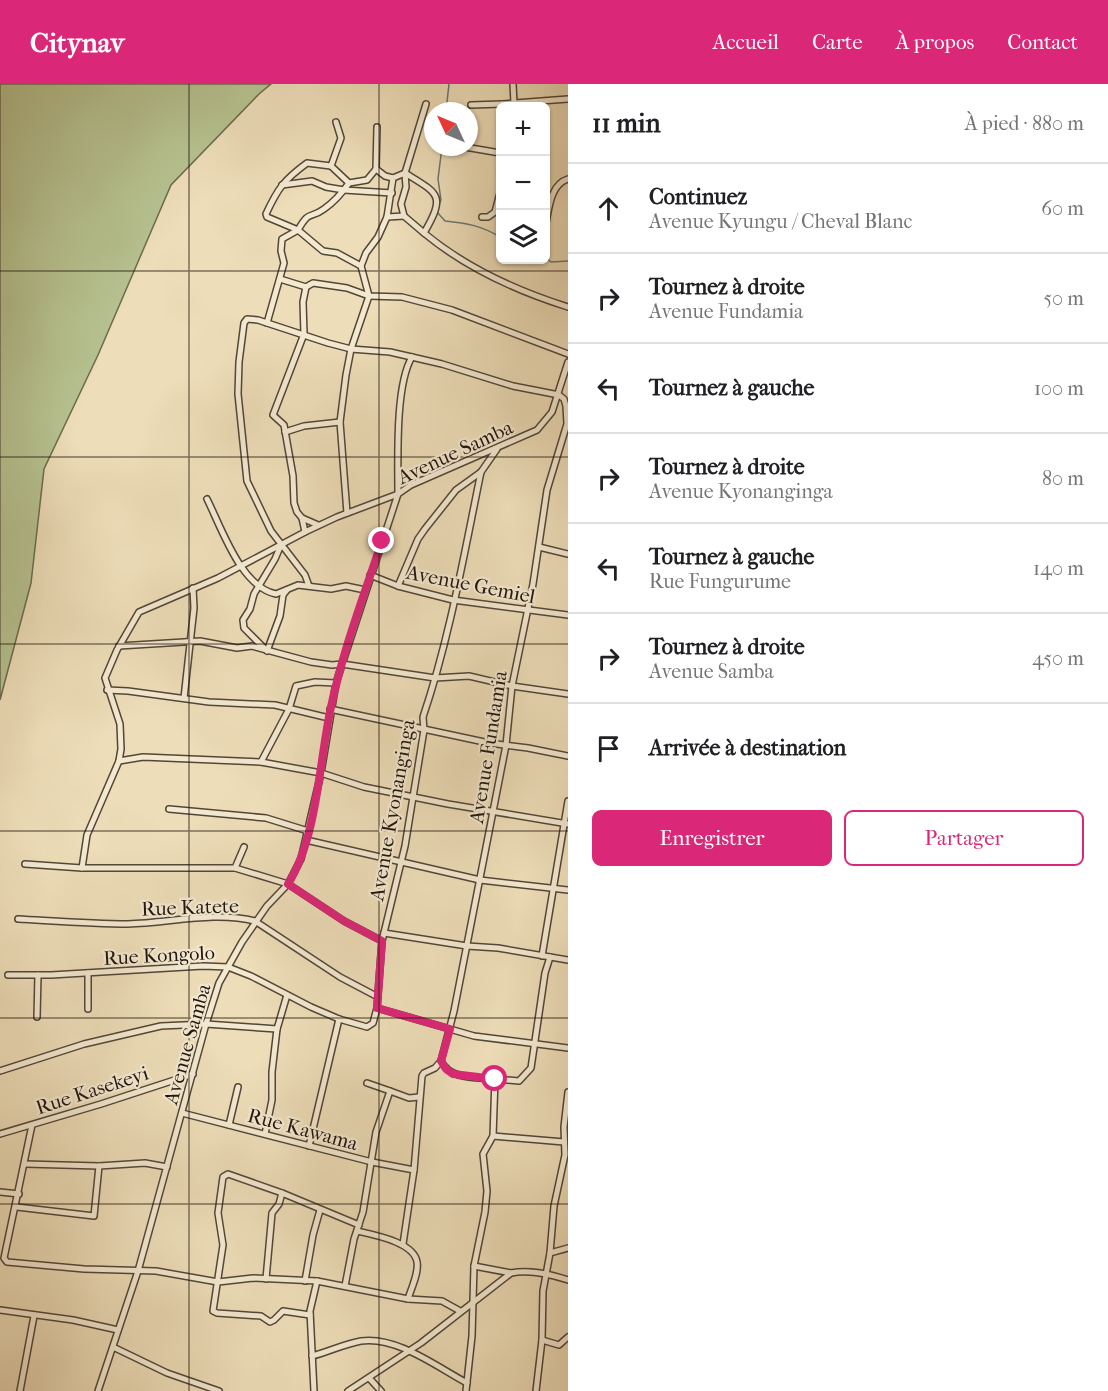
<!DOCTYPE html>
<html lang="fr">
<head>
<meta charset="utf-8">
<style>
	body { margin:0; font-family:"IM FELL French Canon",serif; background:#f2f2f2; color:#202124 }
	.controls { position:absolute; right:18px; top:18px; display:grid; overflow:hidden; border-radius:9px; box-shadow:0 2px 4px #0004 }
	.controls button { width:54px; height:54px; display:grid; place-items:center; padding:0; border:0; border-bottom:2px solid #e0e0e0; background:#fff; color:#202124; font:30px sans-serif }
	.compass { position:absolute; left:424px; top:18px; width:54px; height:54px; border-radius:50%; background:#fff; box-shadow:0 2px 4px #0004; rotate:314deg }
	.stop { position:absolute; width:18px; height:18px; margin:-14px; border:4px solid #db2777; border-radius:50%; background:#fff }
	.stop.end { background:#db2777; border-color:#fff; box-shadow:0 2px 6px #0008 }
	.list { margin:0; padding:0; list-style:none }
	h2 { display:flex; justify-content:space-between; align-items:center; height:78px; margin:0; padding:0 24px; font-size:26px }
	h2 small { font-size:20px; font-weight:400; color:#757577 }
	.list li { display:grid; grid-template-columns:39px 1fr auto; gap:18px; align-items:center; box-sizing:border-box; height:90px; padding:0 24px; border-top:2px solid #e0e0e0 }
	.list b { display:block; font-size:22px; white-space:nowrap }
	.list p { margin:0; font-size:20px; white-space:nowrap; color:#757577 }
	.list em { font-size:20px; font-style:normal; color:#757577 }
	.actions { display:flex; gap:12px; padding:18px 24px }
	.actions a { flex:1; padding:14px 0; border:2px solid #db2777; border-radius:9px; text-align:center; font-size:21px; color:#db2777 }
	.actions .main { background:#db2777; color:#fff }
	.icon { flex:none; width:33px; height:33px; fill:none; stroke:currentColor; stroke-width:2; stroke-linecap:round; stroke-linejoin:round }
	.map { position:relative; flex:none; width:568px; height:1307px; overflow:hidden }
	header { display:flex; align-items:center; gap:36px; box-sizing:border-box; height:84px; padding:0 30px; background:#db2777; color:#fff }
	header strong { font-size:28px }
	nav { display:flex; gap:33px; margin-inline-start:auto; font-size:21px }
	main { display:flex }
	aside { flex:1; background:#fff }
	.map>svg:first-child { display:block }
	.green { fill:#b6c290; stroke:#6b6b4e; stroke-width:1.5 }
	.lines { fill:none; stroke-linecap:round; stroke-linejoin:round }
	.stream { stroke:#697871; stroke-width:1.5 }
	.minor-casing { stroke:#534637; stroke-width:8 }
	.minor { stroke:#f3e9d1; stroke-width:5 }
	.route { stroke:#db2777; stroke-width:8 }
	.grid { fill:none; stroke:#20140c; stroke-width:1.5; stroke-opacity:0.55 }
	.labels { text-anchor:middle; stroke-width:4.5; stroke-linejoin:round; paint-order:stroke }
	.street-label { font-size:20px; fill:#20140c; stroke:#f3e9d1 }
</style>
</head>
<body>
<header>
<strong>Citynav</strong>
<nav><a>Accueil</a><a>Carte</a><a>À propos</a><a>Contact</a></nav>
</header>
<main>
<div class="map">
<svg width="568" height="1307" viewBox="0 0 568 1307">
	<rect width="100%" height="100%" fill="#edddb8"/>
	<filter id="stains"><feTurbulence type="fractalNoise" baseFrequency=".00333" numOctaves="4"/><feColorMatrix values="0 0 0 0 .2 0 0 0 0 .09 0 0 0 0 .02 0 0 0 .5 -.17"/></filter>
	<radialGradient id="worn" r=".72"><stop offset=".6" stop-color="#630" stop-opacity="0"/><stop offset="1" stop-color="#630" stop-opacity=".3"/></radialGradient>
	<path class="green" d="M 0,0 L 271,0 L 259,10 L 171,101 L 98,271 L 44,385 L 31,499 L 0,616 Z"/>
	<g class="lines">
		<g class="stream">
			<path d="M 446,27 L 449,0"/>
			<path d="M 438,123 L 441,116 L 438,95 L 442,63"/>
			<path d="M 437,128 L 445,137 C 467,139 482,142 500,153"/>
			<path d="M 546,174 L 551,178 L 568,177"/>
		</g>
		<g class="minor-casing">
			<g id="minor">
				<path d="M 513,0 L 514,19"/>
				<path d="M 471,21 L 502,20"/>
				<path d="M 502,22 L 502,20 L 568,15"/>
				<path d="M 336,38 L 341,54 L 331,82 L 349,99 L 367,96 L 376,85"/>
				<path d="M 377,43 L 376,85 L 385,92 L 393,94 L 405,89 C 439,110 446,111 424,149 C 465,183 517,207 568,223"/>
				<path d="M 465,63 L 500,69 L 500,60"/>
				<path d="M 331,82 L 307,79 C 284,96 278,104 266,130 L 267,133 L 298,146 C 310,125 309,136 324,125 C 334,118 342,109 349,99"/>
				<path d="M 393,94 L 387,133 L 378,153 L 366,169 L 361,182 L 369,212 L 402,213 L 452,226 L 568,270"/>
				<path d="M 282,101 L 312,97 L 326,103 L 344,106 L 392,109"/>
				<path d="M 387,133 L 404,132"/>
				<path d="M 482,133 L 488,133 L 495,128 L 500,109"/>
				<path d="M 546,139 C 549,123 551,100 568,95"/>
				<path d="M 424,149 L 404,132 L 401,120 L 406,103 L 405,89 L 426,20"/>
				<path d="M 280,195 L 306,203 L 313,199 L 347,204 L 369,212 L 351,265 L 346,291 L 340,338 L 347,429"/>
				<path d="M 306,203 L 303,218 L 304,250 L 273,331 L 284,341 L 293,392 L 294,419 L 297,428 L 302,434 L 305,448 L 337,433 L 398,410 C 398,376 395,301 412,273"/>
				<path d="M 267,239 L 284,179 L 281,167 L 282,155 L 298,146 L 323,167 L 337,169 L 361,182"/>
				<path d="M 285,348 L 304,342 L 340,338"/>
				<path d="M 207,415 C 222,445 241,503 276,510 L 298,501 L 331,505 L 346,502 L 365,506"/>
				<path d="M 302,434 L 318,441"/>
				<path d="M 281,461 L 275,475 L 254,510 L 250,525 L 243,536 L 244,544 L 267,567 L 280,532 L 283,511 L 287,506"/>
				<path d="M 539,463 L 568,470"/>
				<path d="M 370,491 L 398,502 L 453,516 L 568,531"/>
				<path d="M 309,502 L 305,491 L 271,447 L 247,397 L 238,310 L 239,278 L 244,239 L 247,235 L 258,236 L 328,259 L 351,265 L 390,268 L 442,280 L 513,302 L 559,311 L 564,315 L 566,322 L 567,340 L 547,406 L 533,500 L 512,602 L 506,661 L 454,927 L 441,977 L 435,984 L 424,989 L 422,992 L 414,1086"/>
				<path d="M 398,502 L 418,455 L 425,445 L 456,406 L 481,388 L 497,365"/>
				<path d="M 119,562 L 200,557 L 237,564 L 252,562 L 311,578 L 332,581 L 342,580 L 435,594 L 469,592 L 512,602 L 568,610"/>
				<path d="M 107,606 L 128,607 L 209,618 L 275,621 L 329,634"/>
				<path d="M 184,614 L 194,524 L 193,504"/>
				<path d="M 330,625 L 489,659 L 528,664 L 568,672"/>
				<path d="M 119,677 L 143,673 L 261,678 L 321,689 L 364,703 L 448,720 L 568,740"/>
				<path d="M 261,678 L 289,625 L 296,602 L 315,598 L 336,599"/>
				<path d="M 169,725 L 266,734 L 308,747"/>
				<path d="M 306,756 L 480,796 L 568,806"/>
				<path d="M 25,780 L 82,784 L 87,751 L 119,677 L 121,665 L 120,640 L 105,594 L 117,566 L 139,528 L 218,494 L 305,448"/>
				<path d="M 82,784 L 235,784 L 244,763"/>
				<path d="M 235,784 L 288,800 L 344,837 L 382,857"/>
				<path d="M 18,835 C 54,837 91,840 128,840 C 170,839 214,827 255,837 L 340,893 L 378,913"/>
				<path d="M 384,849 L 467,862 L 498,864 L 568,876"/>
				<path d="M 542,872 L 568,717"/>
				<path d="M 88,889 L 88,925"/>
				<path d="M 8,891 L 51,891 L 203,882 L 228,883 L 251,892 L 311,923 L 339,935 L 367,943 L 373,939 L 377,924 L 382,857 L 405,762 L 424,646 L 423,633 C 450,553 464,470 481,388"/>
				<path d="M 377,924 L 474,952 L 568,964"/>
				<path d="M 37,933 L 38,891"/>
				<path d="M 441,977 C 451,996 475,993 495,995 L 493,1052 L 483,1070 L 487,1107 L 485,1128 L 474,1182 L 472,1252 L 466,1307"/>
				<path d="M 0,987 L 84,960 L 161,942 L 206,940 L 277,945"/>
				<path d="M 495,995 L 519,997 L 531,984 L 545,889 L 550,873"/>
				<path d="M 367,999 L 390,1007"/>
				<path d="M 182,1029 L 372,1078 L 414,1086 L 403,1160"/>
				<path d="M 32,1041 L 4,1174 L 7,1178 L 84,1185 L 156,1187 L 218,1198 L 253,1194 L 317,1197 L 408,1215 L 442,1217 L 460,1227"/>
				<path d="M 229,1041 L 238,1003"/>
				<path d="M 0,1050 L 101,1020 L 193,990"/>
				<path d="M 265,1050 L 272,1016 L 272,988 L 277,945 L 287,911"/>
				<path d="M 493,1052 L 564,1058"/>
				<path d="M 309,1062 L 339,935"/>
				<path d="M 25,1080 L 99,1082 L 145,1079 L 167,1083"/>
				<path d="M 0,1108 L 19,1110"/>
				<path d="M 17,1123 L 94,1132 L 99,1082"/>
				<path d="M 357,1147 C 374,1151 414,1158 417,1178 C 419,1189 411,1205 408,1215"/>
				<path d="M 550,1169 L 568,1164"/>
				<path d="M 474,1182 L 511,1189"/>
				<path d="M 266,1195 L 272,1129 L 279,1120 L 282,1109"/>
				<path d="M 305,1197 L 313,1151 L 320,1126"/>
				<path d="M 345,1202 L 354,1155 L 363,1128 L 376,1048 L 390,1007 L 409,1014 L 419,1013"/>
				<path d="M 0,1226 L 73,1236 L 118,1246"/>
				<path d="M 310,1231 L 283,1227 L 274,1236 L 270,1238 L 261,1232 L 217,1229 L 213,1227 L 223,1161 L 218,1129 L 223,1093 L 228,1090 L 282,1109 L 359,1141"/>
				<path d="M 542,1256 L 559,1261 L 568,1253"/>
				<path d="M 113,1263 L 167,1289 L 219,1307"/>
				<path d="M 312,1272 C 328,1268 344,1260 361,1257 C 397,1252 437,1283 467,1299"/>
				<path d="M 369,1294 L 381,1307"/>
				<path d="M 20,1307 L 34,1232"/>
				<path d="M 98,1307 L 138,1187 L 206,940 L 219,899 L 242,858 L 267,822 L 288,800 L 301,775 L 321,689 L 336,599 L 398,410 L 411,401 L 537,346 L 552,328 L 568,278"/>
				<path d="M 314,1307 L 310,1227 L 317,1197"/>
				<path d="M 348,1307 L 421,1259 L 511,1189 C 530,1185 550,1190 568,1196"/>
				<path d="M 536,1307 L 542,1256 L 543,1207 L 550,1169 L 554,1122 L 565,1071 L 564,1043 L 568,1008"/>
			</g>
		</g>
		<use href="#minor" class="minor"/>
	</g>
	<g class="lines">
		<path class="route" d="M 382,457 C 364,511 343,566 331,623 C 319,677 318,752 288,800 L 344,837 L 382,857 L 377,924 L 450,945 L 441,977 L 446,985 L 453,990 L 495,995"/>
	</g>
	<path class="grid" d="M 189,0 L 189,1307M 379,0 L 379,1307M 0,187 L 568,187M 0,373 L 568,373M 0,560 L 568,560M 0,747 L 568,747M 0,934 L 568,934M 0,1120 L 568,1120"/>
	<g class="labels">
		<g class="street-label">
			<text transform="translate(455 368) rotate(-25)" y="7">Avenue Samba</text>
			<text transform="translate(471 500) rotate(11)" y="7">Avenue Gemiel</text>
			<text transform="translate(488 663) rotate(-81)" y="7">Avenue Fundamia</text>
			<text transform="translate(392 726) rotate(-80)" y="7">Avenue Kyonanginga</text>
			<text transform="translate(190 823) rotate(-2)" y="7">Rue Katete</text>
			<text transform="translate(159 871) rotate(-3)" y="7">Rue Kongolo</text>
			<text transform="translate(187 960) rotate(-74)" y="7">Avenue Samba</text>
			<text transform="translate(92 1006) rotate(-18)" y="7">Rue Kasekeyi</text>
			<text transform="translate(303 1045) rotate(15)" y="7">Rue Kawama</text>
		</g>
	</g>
	<rect width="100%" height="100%" filter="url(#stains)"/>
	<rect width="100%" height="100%" fill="url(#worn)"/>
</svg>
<div class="controls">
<button>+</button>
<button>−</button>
<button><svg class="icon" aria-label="layers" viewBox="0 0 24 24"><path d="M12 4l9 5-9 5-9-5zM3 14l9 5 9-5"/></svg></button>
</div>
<svg class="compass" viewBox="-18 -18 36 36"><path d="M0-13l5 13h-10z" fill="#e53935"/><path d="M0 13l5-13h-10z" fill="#757577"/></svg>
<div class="stop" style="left:495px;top:995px"></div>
<div class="stop end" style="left:382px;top:457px"></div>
</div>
<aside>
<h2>11 min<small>À pied · 880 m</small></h2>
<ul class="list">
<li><svg class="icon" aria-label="ahead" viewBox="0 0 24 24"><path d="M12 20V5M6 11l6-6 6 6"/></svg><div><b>Continuez</b><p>Avenue Kyungu / Cheval Blanc</p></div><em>60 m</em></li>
<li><svg class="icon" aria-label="right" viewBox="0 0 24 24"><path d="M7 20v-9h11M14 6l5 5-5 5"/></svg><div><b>Tournez à droite</b><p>Avenue Fundamia</p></div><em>50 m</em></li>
<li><svg class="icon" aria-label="left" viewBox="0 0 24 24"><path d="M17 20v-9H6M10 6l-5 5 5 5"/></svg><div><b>Tournez à gauche</b></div><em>100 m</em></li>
<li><svg class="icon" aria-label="right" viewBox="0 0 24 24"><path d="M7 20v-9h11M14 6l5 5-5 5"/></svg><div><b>Tournez à droite</b><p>Avenue Kyonanginga</p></div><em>80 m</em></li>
<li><svg class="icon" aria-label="left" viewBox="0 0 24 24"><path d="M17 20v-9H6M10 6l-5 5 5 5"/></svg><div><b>Tournez à gauche</b><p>Rue Fungurume</p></div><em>140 m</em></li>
<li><svg class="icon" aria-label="right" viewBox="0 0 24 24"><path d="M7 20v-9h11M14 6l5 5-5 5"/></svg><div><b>Tournez à droite</b><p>Avenue Samba</p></div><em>450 m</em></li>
<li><svg class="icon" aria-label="arrive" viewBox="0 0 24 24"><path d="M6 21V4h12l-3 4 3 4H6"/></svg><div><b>Arrivée à destination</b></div></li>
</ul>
<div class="actions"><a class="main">Enregistrer</a><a>Partager</a></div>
</aside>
</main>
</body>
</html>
